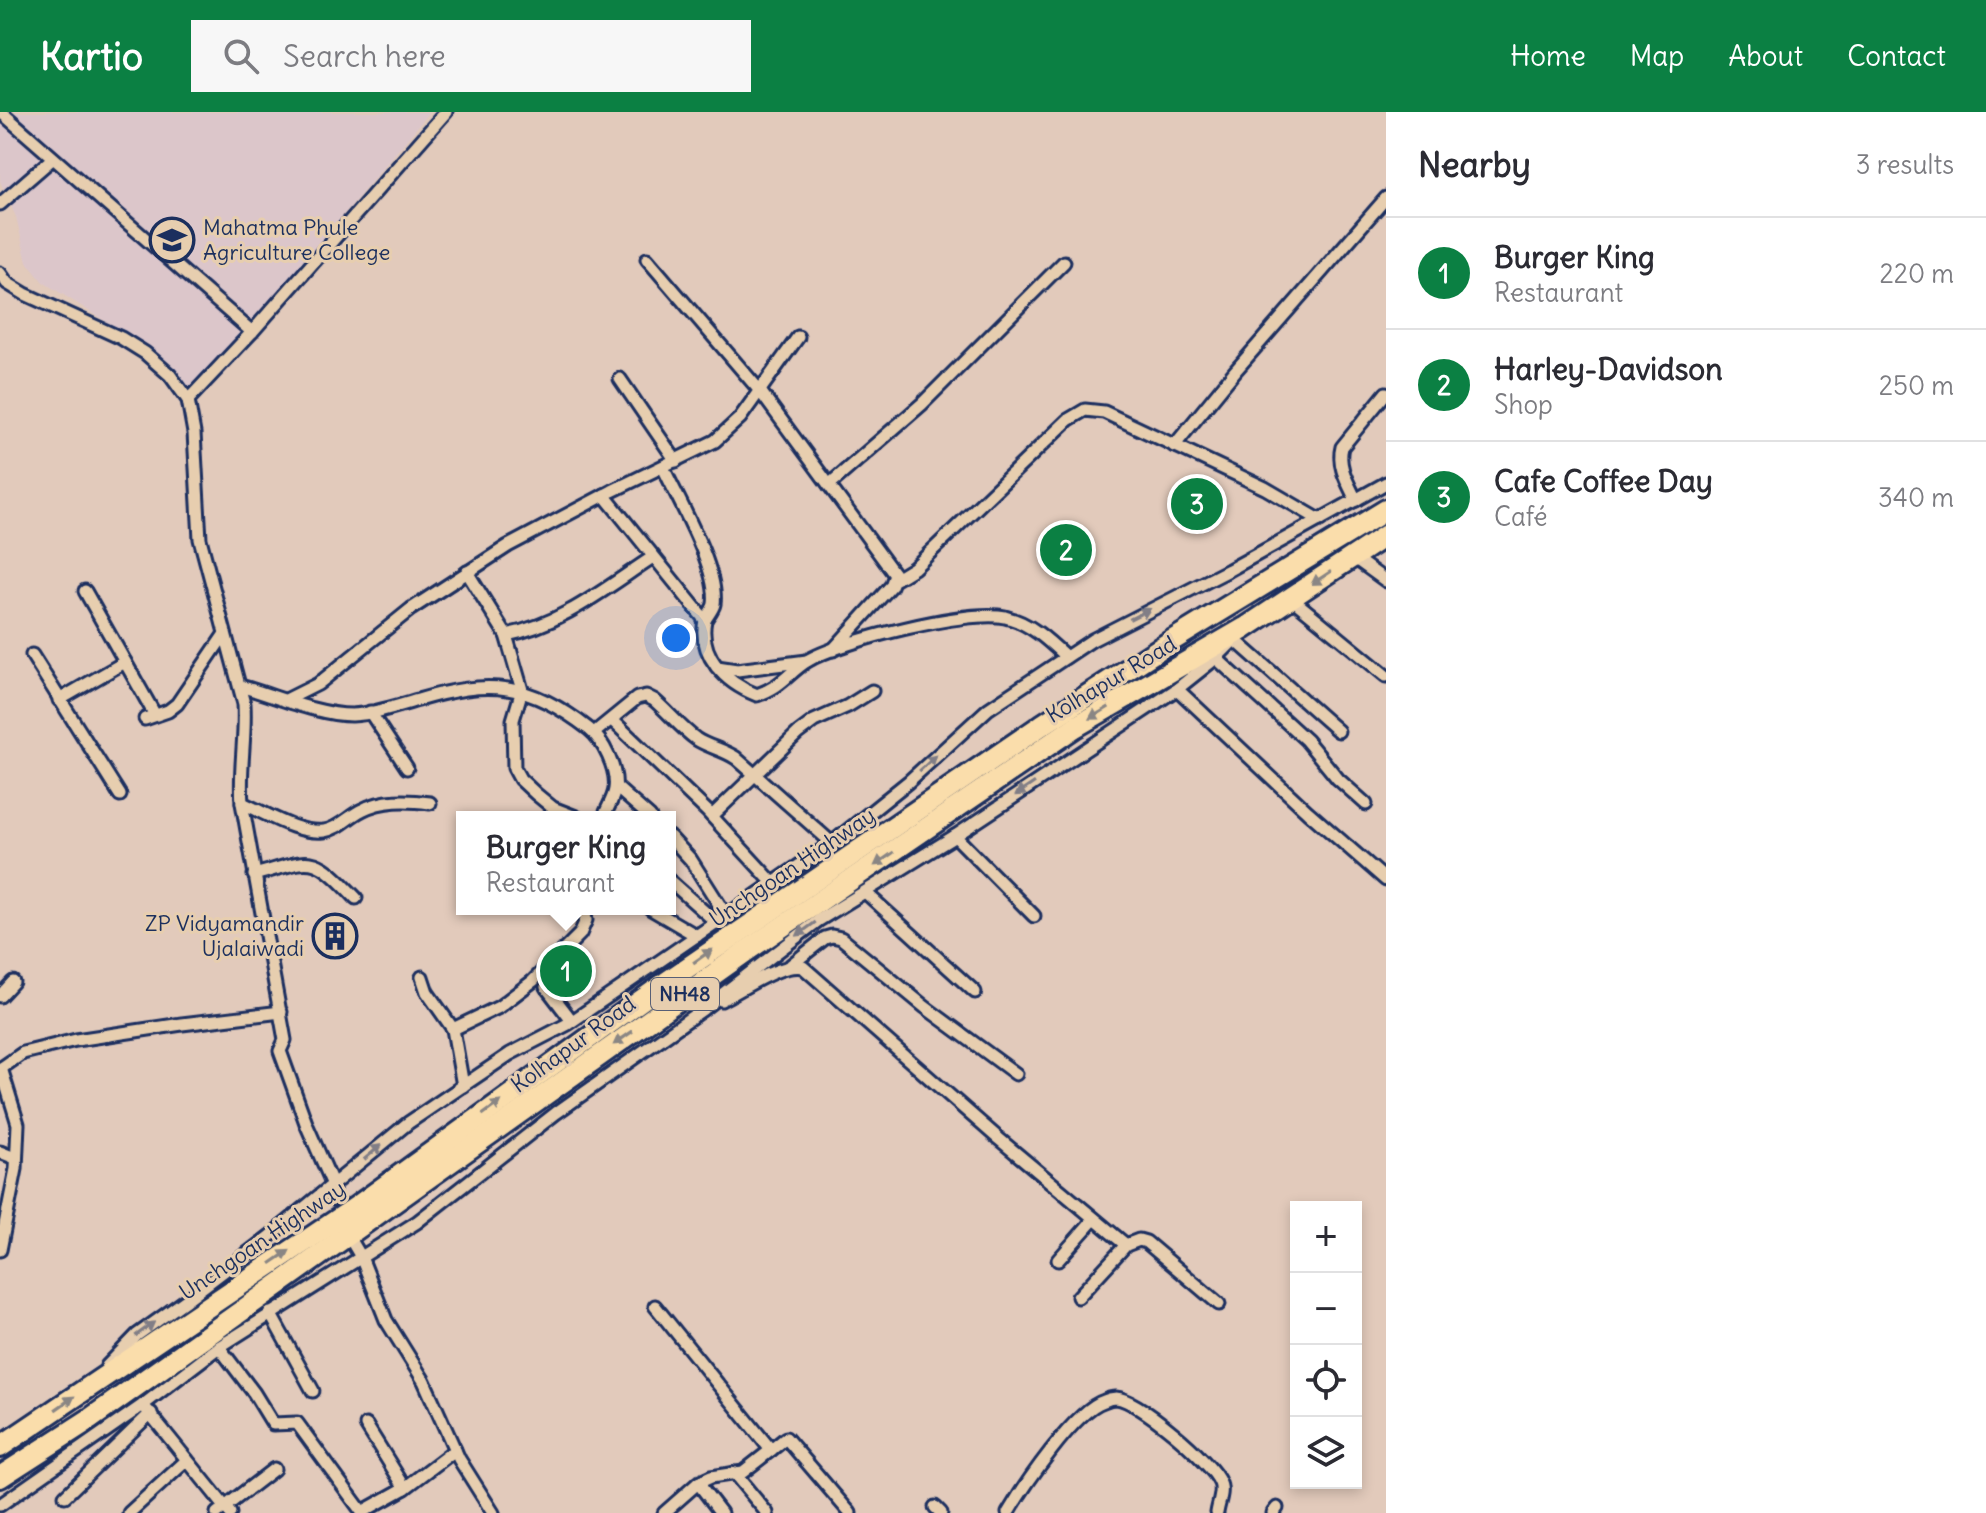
<!DOCTYPE html>
<html lang="en">
<head>
<meta charset="utf-8">
<style>
	body { margin:0; font-family:Delius,sans-serif; background:#f7f7f7; color:#2b2b33 }
	.controls { position:absolute; right:24px; bottom:24px; display:grid; overflow:hidden; border-radius:0px; box-shadow:0 4px 12px #0003 }
	.controls button { width:72px; height:72px; display:grid; place-items:center; padding:0; border:0; border-bottom:2px solid #e1e1e2; background:#fff; color:#2b2b33; font:40px sans-serif }
	.you { position:absolute; left:676px; top:526px; width:28px; height:28px; margin:-20px; border:6px solid #fff; border-radius:50%; background:#1a73e8; box-shadow:0 0 0 12px #1a73e833 }
	.badge { display:grid; place-items:center; width:52px; height:52px; border-radius:50%; background:#0b8043; color:#fff; font-size:26px; font-weight:700 }
	.pin { position:absolute; translate:-50% -50%; border:4px solid #fff; box-shadow:0 2px 8px #0006 }
	.popup { position:absolute; left:456px; top:699px; width:220px; height:104px; box-sizing:border-box; display:grid; place-content:center; border-radius:0px; background:#fff; filter:drop-shadow(0 2px 6px #0005); font-size:26px; white-space:nowrap; color:#7c7c81 }
	.popup b { font-size:30px; color:#2b2b33 }
	.popup::after { content:''; position:absolute; left:50%; top:100%; margin-left:-16px; border:16px solid transparent; border-top-color:#fff }
	.list { margin:0; padding:0; list-style:none }
	h2 { display:flex; justify-content:space-between; align-items:center; height:104px; margin:0; padding:0 32px; font-size:34px }
	h2 small { font-size:26px; font-weight:400; color:#7c7c81 }
	.list li { display:grid; grid-template-columns:52px 1fr auto; gap:24px; align-items:center; box-sizing:border-box; height:112px; padding:0 32px; border-top:2px solid #e1e1e2 }
	.list b { display:block; font-size:30px; white-space:nowrap }
	.list p { margin:0; font-size:26px; white-space:nowrap; color:#7c7c81 }
	.list em { font-size:26px; font-style:normal; color:#7c7c81 }
	.icon { flex:none; width:44px; height:44px; fill:none; stroke:currentColor; stroke-width:2; stroke-linecap:round; stroke-linejoin:round }
	.map { position:relative; flex:none; width:1386px; height:1401px; overflow:hidden }
	header { display:flex; align-items:center; gap:48px; box-sizing:border-box; height:112px; padding:0 40px; background:#0b8043; color:#fff }
	header strong { font-size:38px }
	nav { display:flex; gap:44px; margin-inline-start:auto; font-size:28px }
	.search { width:560px; height:72px; background:#f7f7f7; display:flex; align-items:center; gap:20px; box-sizing:border-box; padding:0 28px; border-radius:0px; color:#7c7c81; font-size:30px }
	main { display:flex }
	aside { flex:1; background:#fff }
	.map>svg:first-child { display:block }
	.built { fill:#dcc6ca }
	.lines { fill:none; stroke-linecap:round; stroke-linejoin:round }
	.street-casing { stroke:#1b2f5e; stroke-width:17 }
	.highway-casing { stroke:#1b2f5e; stroke-width:26 }
	.street { stroke:#e7ceaf; stroke-width:11 }
	.highway { stroke:#faddab; stroke-width:20 }
	.oneway { fill:#8a8684 }
	.oneway2 { fill:#817e86 }
	.labels { text-anchor:middle; stroke-width:6; stroke-linejoin:round; paint-order:stroke }
	.shield { fill:#e7ceaf; stroke:#585f76; stroke-width:2 }
	.shield-label { font-size:20px; font-weight:bold; fill:#1b2f5e }
	.poi-label { font-size:22px; fill:#1b2f5e; stroke:#e7ceaf; text-anchor:start }
	.street-label { font-size:22px; fill:#1b2f5e; stroke:#e7ceaf }
</style>
</head>
<body>
<header>
<strong>Kartio</strong>
<div class="search"><svg class="icon" aria-label="search" viewBox="0 0 24 24"><circle cx="10" cy="10" r="6"/><path d="M15 15l6 6"/></svg>Search here</div>
<nav><a>Home</a><a>Map</a><a>About</a><a>Contact</a></nav>
</header>
<main>
<div class="map">
<svg width="1386" height="1401" viewBox="0 0 1386 1401">
	<rect width="100%" height="100%" fill="#e2cabb"/>
	<filter id="ink" filterUnits="userSpaceOnUse"><feTurbulence type="fractalNoise" baseFrequency=".0125" numOctaves="2"/><feDisplacementMap in="SourceGraphic" scale="16" xChannelSelector="R" yChannelSelector="G"/><feConvolveMatrix kernelMatrix="1 2 1 2 8 2 1 2 1" color-interpolation-filters="sRGB"/></filter>
	<g filter="url(#ink)">
		<path class="built" d="M 0,0 L 430,0 L 188,288 L 146,235 L 43,170 L 27,150 L 16,105 L 0,69 Z"/>
		<g class="lines">
			<g class="street-casing">
				<g id="street">
					<path d="M 1,0 L 252,220"/>
					<path d="M 0,92 L 52,47"/>
					<path d="M 647,147 L 760,279 L 895,463 L 891,474 L 833,538"/>
					<path d="M 0,161 L 7,171 L 25,182 L 121,226 L 145,241 L 170,263 L 188,288 L 194,321 L 200,427 L 244,592 C 246,626 239,658 242,691 L 285,928 L 280,939 L 307,1014 L 333,1073 L 333,1087"/>
					<path d="M 620,267 L 676,349"/>
					<path d="M 188,288 L 252,220 L 446,0"/>
					<path d="M 1174,334 L 1236,258 L 1386,86"/>
					<path d="M 663,355 C 678,388 719,457 714,492 C 713,497 708,503 705,508"/>
					<path d="M 829,373 L 922,292 L 1064,150"/>
					<path d="M 604,383 L 705,508 C 698,543 725,571 757,583 C 783,574 787,562 807,549 C 840,529 968,497 1005,505 C 1030,511 1048,528 1066,545"/>
					<path d="M 1356,388 C 1348,371 1337,354 1342,335 L 1386,281"/>
					<path d="M 1353,445 L 1386,469"/>
					<path d="M 467,460 L 506,523 L 522,578 L 513,608 L 514,656 L 520,667 L 536,682 L 553,696 L 576,705"/>
					<path d="M 896,467 L 914,456 L 1068,308 L 1085,298 L 1104,300 L 1265,376 L 1320,408"/>
					<path d="M 85,479 L 155,603"/>
					<path d="M 1291,486 L 1386,564"/>
					<path d="M 506,523 C 561,513 607,475 653,445"/>
					<path d="M 1234,527 L 1338,619"/>
					<path d="M 32,543 L 120,683"/>
					<path d="M 1216,546 L 1306,628 L 1338,667 L 1366,692"/>
					<path d="M 717,555 L 737,558 L 807,549"/>
					<path d="M 240,574 C 273,583 318,603 352,603 C 374,602 397,594 418,588 C 489,567 529,570 589,617 C 603,628 618,658 615,677 C 614,686 607,696 604,705"/>
					<path d="M 1177,577 L 1308,700 L 1386,768"/>
					<path d="M 288,587 L 318,572 L 411,497 L 508,434 L 612,379 L 715,329 L 740,306 L 798,225"/>
					<path d="M 59,588 L 125,550"/>
					<path d="M 370,600 L 407,656"/>
					<path d="M 145,607 L 168,599 L 177,592 L 224,523"/>
					<path d="M 612,608 L 707,699 L 774,772"/>
					<path d="M 594,621 L 637,586 L 646,584 L 654,588 C 668,600 681,616 696,627 C 708,635 722,637 736,646 L 832,731"/>
					<path d="M 616,675 L 650,705"/>
					<path d="M 242,691 C 266,701 297,722 324,719 C 339,717 349,704 362,698 C 383,687 407,688 430,691"/>
					<path d="M 712,704 L 798,621 L 814,609 L 848,594 L 872,579"/>
					<path d="M 955,724 L 1034,804"/>
					<path d="M 670,725 L 691,748 L 727,805"/>
					<path d="M 254,763 C 314,747 311,739 356,786"/>
					<path d="M 670,769 L 717,811"/>
					<path d="M 865,780 L 975,880"/>
					<path d="M 651,797 L 697,824"/>
					<path d="M 791,853 L 825,826 L 832,824 L 841,826 L 925,895 L 1016,962"/>
					<path d="M 422,865 L 427,880 L 453,917 L 463,974"/>
					<path d="M 546,875 L 572,909"/>
					<path d="M 0,884 L 13,870"/>
					<path d="M 721,888 C 744,877 778,851 803,855 L 999,1027 L 1126,1133"/>
					<path d="M 453,917 L 499,895 L 533,869 L 580,822 L 586,808 L 584,797"/>
					<path d="M 0,957 L 23,941 L 76,928 L 182,912 L 281,900"/>
					<path d="M 0,1040 L 15,1046"/>
					<path d="M 351,1128 L 361,1145 L 386,1208 L 424,1269 L 459,1347 L 493,1401"/>
					<path d="M 0,1138 L 16,1057 L 18,1012 L 1,956"/>
					<path d="M 1058,1148 L 1094,1107"/>
					<path d="M 1078,1185 L 1126,1133 L 1139,1128 L 1146,1130 L 1219,1192"/>
					<path d="M 655,1194 L 771,1338 L 786,1326 L 850,1401"/>
					<path d="M 270,1201 L 313,1279"/>
					<path d="M 219,1235 L 254,1281 L 273,1312 L 297,1311 L 362,1400 L 405,1376 L 455,1338"/>
					<path d="M 107,1254 L 137,1223 L 186,1188 L 270,1124 L 408,1011 L 510,942 L 568,912 L 832,731 L 908,670 L 988,597 L 1092,528 L 1229,458 L 1386,371"/>
					<path d="M 143,1293 L 230,1401"/>
					<path d="M 366,1313 L 405,1376"/>
					<path d="M 734,1361 L 767,1401"/>
					<path d="M 698,1371 L 721,1401"/>
					<path d="M 65,1384 L 151,1301"/>
					<path d="M 0,1393 L 143,1293 L 219,1235 L 417,1110 L 556,1001 L 703,897 L 819,808 L 955,724 L 1177,577 L 1216,546 L 1231,531"/>
					<path d="M 935,1395 L 941,1401"/>
					<path d="M 129,1401 L 187,1348"/>
					<path d="M 217,1401 L 274,1357"/>
					<path d="M 664,1401 L 698,1371 L 711,1365 L 743,1360 L 771,1338"/>
					<path d="M 1008,1401 C 1024,1374 1075,1298 1104,1289 C 1108,1287 1112,1286 1116,1286 C 1138,1287 1212,1350 1220,1371 C 1224,1380 1218,1392 1217,1401"/>
					<path d="M 1273,1401 L 1277,1396"/>
				</g>
			</g>
			<g class="highway-casing">
				<g id="highway">
					<path d="M 0,1335 L 356,1095 L 665,871 L 1042,613 L 1173,528 L 1386,398"/>
					<path d="M 0,1365 L 90,1307 L 745,840 L 1075,615 L 1245,516 L 1386,423"/>
				</g>
			</g>
			<use href="#street" class="street"/>
			<use href="#highway" class="highway"/>
		</g>
		<defs><path id="oneway-solid" d="M-6-.8H1V-3.2L6.5 0L1 3.2V.8H-6Z" transform="scale(2)"/></defs>
		<g class="oneway">
			<use href="#oneway-solid" transform="translate(1321 466) rotate(147)"/>
			<use href="#oneway-solid" transform="translate(1099 601) rotate(149)"/>
			<use href="#oneway-solid" transform="translate(884 747) rotate(145)"/>
			<use href="#oneway-solid" transform="translate(703 844) rotate(-35)"/>
			<use href="#oneway-solid" transform="translate(623 926) rotate(145)"/>
			<use href="#oneway-solid" transform="translate(492 996) rotate(-36)"/>
			<use href="#oneway-solid" transform="translate(280 1145) rotate(-34)"/>
			<use href="#oneway-solid" transform="translate(65 1291) rotate(-35)"/>
		</g>
		<g class="oneway2">
			<use href="#oneway-solid" transform="translate(1140 502) rotate(-27)"/>
			<use href="#oneway-solid" transform="translate(928 651) rotate(-43)"/>
			<use href="#oneway-solid" transform="translate(1025 677) rotate(146)"/>
			<use href="#oneway-solid" transform="translate(806 817) rotate(144)"/>
			<use href="#oneway-solid" transform="translate(373 1040) rotate(-40)"/>
			<use href="#oneway-solid" transform="translate(145 1217) rotate(-36)"/>
		</g>
	</g>
	<defs>
		<g id="university-ring" transform="scale(2.3)"><circle r="9.5" fill="#e7ceaf" stroke="#1b2f5e" stroke-width="1.5"/><path d="M0-5L7-2L0 1L-7-2ZM-4 1L0 2.5L4 1V4Q0 6-4 4Z" fill="#1b2f5e"/></g>
		<g id="building-ring" transform="scale(2.3)"><circle r="9.5" fill="#e7ceaf" stroke="#1b2f5e" stroke-width="1.5"/><path d="M-4-6H4V6H1V3H-1V6H-4ZM-2.5-4.3h1.7v1.8h-1.7ZM.8-4.3h1.7v1.8H.8ZM-2.5-1h1.7V.8h-1.7ZM.8-1h1.7V.8H.8Z" fill="#1b2f5e"/></g>
	</defs>
	<g fill-rule="evenodd">
		<use href="#university-ring" x="172" y="128"/>
		<use href="#building-ring" x="335" y="824"/>
	</g>
	<g class="labels">
		<rect class="shield" x="651" y="866" width="68" height="32" rx="6"/>
		<g class="shield-label">
			<text x="685" y="889">NH48</text>
		</g>
		<g class="poi-label">
			<text x="203" y="123">Mahatma Phule<tspan x="203" dy="25">Agriculture College</tspan></text>
			<text x="304" y="819" text-anchor="end">ZP Vidyamandir<tspan x="304" dy="25">Ujalaiwadi</tspan></text>
		</g>
		<g class="street-label">
			<text transform="translate(1111 567) rotate(-31)" y="8">Kolhapur Road</text>
			<text transform="translate(792 755) rotate(-34)" y="8">Unchgoan Highway</text>
			<text transform="translate(573 932) rotate(-36)" y="8">Kolhapur Road</text>
			<text transform="translate(262 1128) rotate(-34)" y="8">Unchgoan Highway</text>
		</g>
	</g>
</svg>
<div class="controls">
<button>+</button>
<button>−</button>
<button><svg class="icon" aria-label="locate" viewBox="0 0 24 24"><circle cx="12" cy="12" r="6"/><path d="M12 2v4M12 18v4M2 12h4M18 12h4"/></svg></button>
<button><svg class="icon" aria-label="layers" viewBox="0 0 24 24"><path d="M12 4l9 5-9 5-9-5zM3 14l9 5 9-5"/></svg></button>
</div>
<div class="you"></div>
<div class="pin badge" style="left:566px;top:859px">1</div>
<div class="popup"><b>Burger King</b>Restaurant</div>
<div class="pin badge" style="left:1066px;top:438px">2</div>
<div class="pin badge" style="left:1197px;top:392px">3</div>
</div>
<aside>
<h2>Nearby<small>3 results</small></h2>
<ul class="list">
<li><span class="badge">1</span><div><b>Burger King</b><p>Restaurant</p></div><em>220 m</em></li>
<li><span class="badge">2</span><div><b>Harley-Davidson</b><p>Shop</p></div><em>250 m</em></li>
<li><span class="badge">3</span><div><b>Cafe Coffee Day</b><p>Café</p></div><em>340 m</em></li>
</ul>
</aside>
</main>
</body>
</html>
